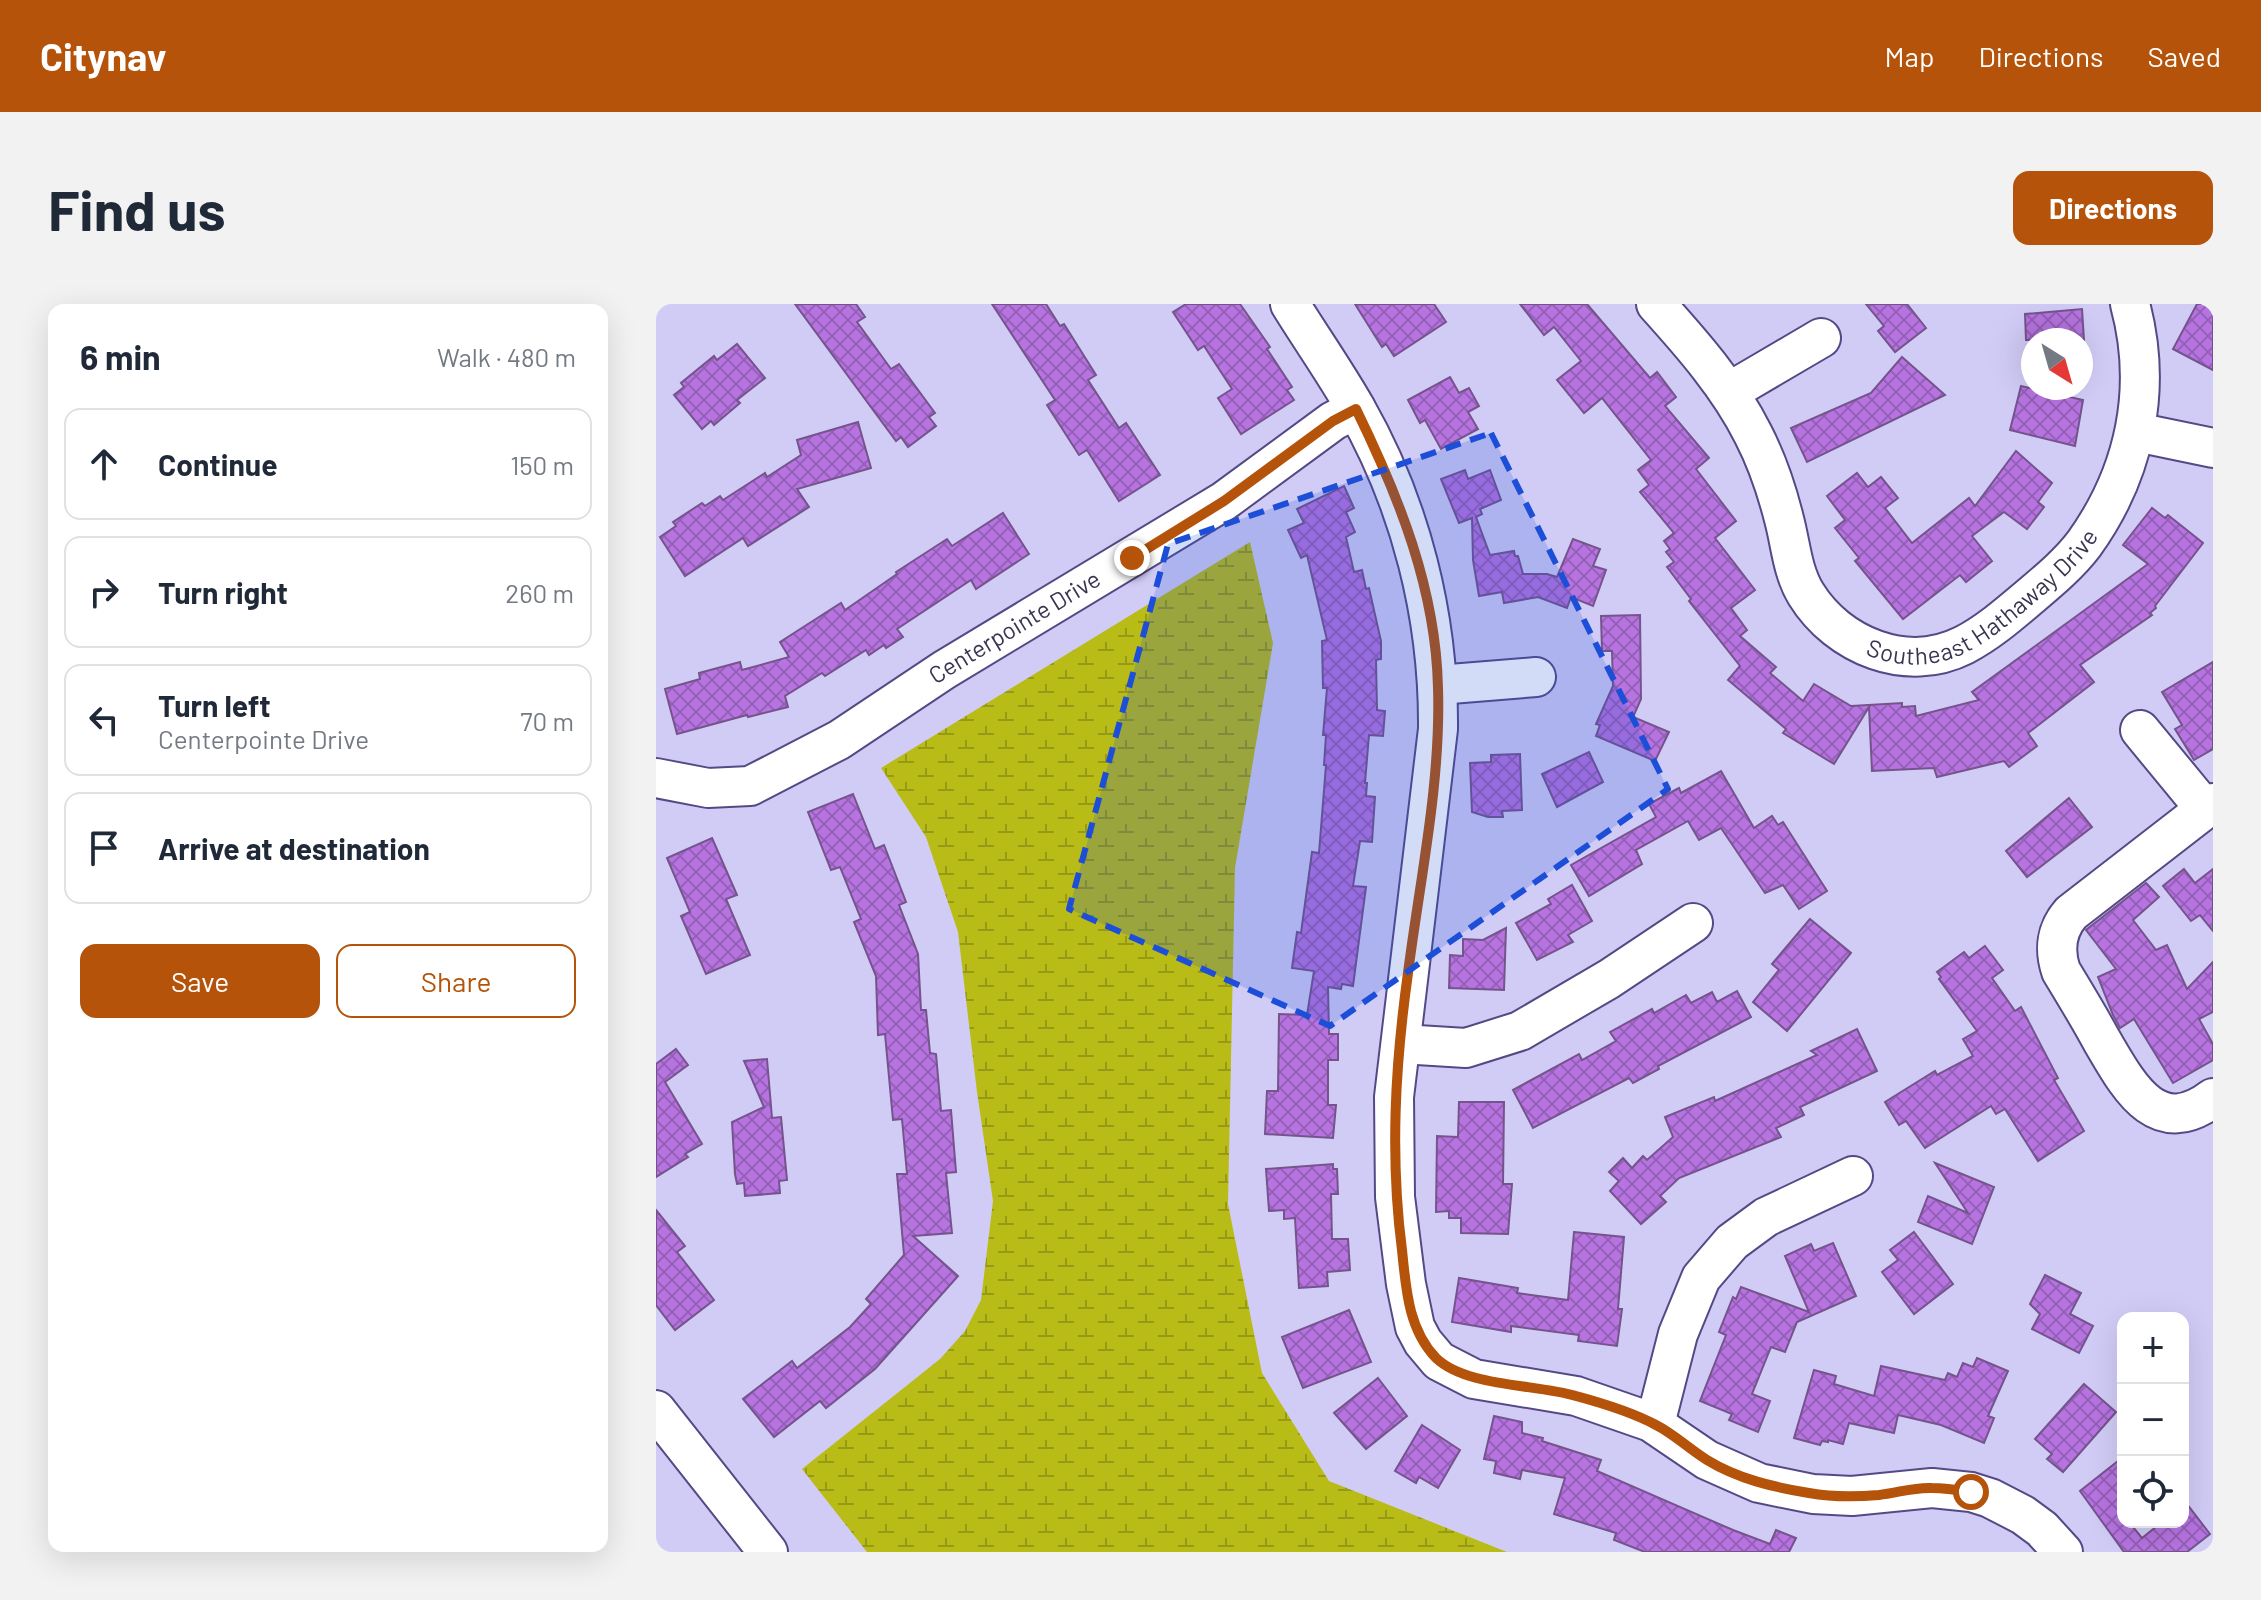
<!DOCTYPE html>
<html lang="en">
<head>
<meta charset="utf-8">
<style>
	body { margin:0; font-family:Barlow,sans-serif; background:#f2f2f3; color:#1f2937 }
	.controls { position:absolute; right:24px; bottom:24px; display:grid; overflow:hidden; border-radius:16px; box-shadow:0 8px 32px #0002 }
	.controls button { width:72px; height:72px; display:grid; place-items:center; padding:0; border:0; border-bottom:2px solid #e0e1e3; background:#fff; color:#1f2937; font:40px sans-serif }
	.compass { position:absolute; left:1365px; top:24px; width:72px; height:72px; border-radius:50%; background:#fff; box-shadow:0 8px 32px #0002; rotate:143deg }
	.stop { position:absolute; width:24px; height:24px; margin:-18px; border:6px solid #b45309; border-radius:50%; background:#fff }
	.stop.end { background:#b45309; border-color:#fff; box-shadow:0 2px 8px #0008 }
	.list { margin:0; padding:0; list-style:none }
	h2 { display:flex; justify-content:space-between; align-items:center; height:104px; margin:0; padding:0 32px; font-size:34px }
	h2 small { font-size:26px; font-weight:400; color:#747a83 }
	.list li { display:grid; grid-template-columns:52px 1fr auto; gap:24px; align-items:center; box-sizing:border-box; height:112px; margin:0 16px 16px; padding:0 16px; border:2px solid #e0e1e3; border-radius:16px }
	.list b { display:block; font-size:30px; white-space:nowrap }
	.list p { margin:0; font-size:26px; white-space:nowrap; color:#747a83 }
	.list em { font-size:26px; font-style:normal; color:#747a83 }
	.actions { display:flex; gap:16px; padding:24px 32px }
	.actions a { flex:1; padding:18px 0; border:2px solid #b45309; border-radius:16px; text-align:center; font-size:28px; color:#b45309 }
	.actions .main { background:#b45309; color:#fff }
	.icon { flex:none; width:44px; height:44px; fill:none; stroke:currentColor; stroke-width:2; stroke-linecap:round; stroke-linejoin:round }
	.map { position:relative; flex:none; width:1557px; height:1248px; overflow:hidden; border-radius:16px }
	header { display:flex; align-items:center; gap:48px; box-sizing:border-box; height:112px; padding:0 40px; background:#b45309; color:#fff }
	header strong { font-size:38px }
	nav { display:flex; gap:44px; margin-inline-start:auto; font-size:28px }
	.intro { display:flex; align-items:center; justify-content:space-between; box-sizing:border-box; height:192px; padding:0 48px }
	h1 { margin:0; font-size:56px }
	.button { padding:20px 36px; border-radius:16px; background:#b45309; color:#fff; font-size:28px; font-weight:700 }
	main { display:flex; gap:48px; padding:0 48px }
	aside { flex:1; background:#fff; border-radius:16px; box-shadow:0 8px 32px #0002 }
	.map>svg:first-child { display:block }
	.wetland { fill:url(#wetland-marsh) }
	.building { fill:url(#building-cross-hatch); stroke:#75538c; stroke-width:2 }
	.lines { fill:none; stroke-linecap:round; stroke-linejoin:round }
	.minor-casing { stroke:#554985; stroke-width:42 }
	.minor { stroke:#fff; stroke-width:38 }
	.route { stroke:#b45309; stroke-width:10 }
	.marked { fill:#1d4ed8; fill-opacity:0.2; stroke:#1d4ed8; stroke-width:6; stroke-dasharray:16 10; stroke-linejoin:round }
	.labels { text-anchor:middle; stroke-width:7; stroke-linejoin:round; paint-order:stroke }
	.street-label { font-size:24px; fill:#3a3551; stroke:#dedbf7 }
</style>
</head>
<body>
<header>
<strong>Citynav</strong>
<nav><a>Map</a><a>Directions</a><a>Saved</a></nav>
</header>
<div class="intro"><h1>Find us</h1><a class="button">Directions</a></div>
<main>
<aside>
<h2>6 min<small>Walk · 480 m</small></h2>
<ul class="list">
<li><svg class="icon" aria-label="ahead" viewBox="0 0 24 24"><path d="M12 20V5M6 11l6-6 6 6"/></svg><div><b>Continue</b></div><em>150 m</em></li>
<li><svg class="icon" aria-label="right" viewBox="0 0 24 24"><path d="M7 20v-9h11M14 6l5 5-5 5"/></svg><div><b>Turn right</b></div><em>260 m</em></li>
<li><svg class="icon" aria-label="left" viewBox="0 0 24 24"><path d="M17 20v-9H6M10 6l-5 5 5 5"/></svg><div><b>Turn left</b><p>Centerpointe Drive</p></div><em>70 m</em></li>
<li><svg class="icon" aria-label="arrive" viewBox="0 0 24 24"><path d="M6 21V4h12l-3 4 3 4H6"/></svg><div><b>Arrive at destination</b></div></li>
</ul>
<div class="actions"><a class="main">Save</a><a>Share</a></div>
</aside>
<div class="map">
<svg width="1557" height="1248" viewBox="0 0 1557 1248">
	<defs>
		<pattern id="wetland-marsh" width="20" height="14" patternUnits="userSpaceOnUse" patternTransform="scale(2)"><rect width="20" height="14" fill="#b9bc17"/><path d="M1 5h8M5 5V1M11 12h8M15 12V8" fill="none" stroke="#979a17"/></pattern>
		<pattern id="building-cross-hatch" width="8" height="8" patternUnits="userSpaceOnUse" patternTransform="scale(2)"><rect width="8" height="8" fill="#b774e1"/><path d="M0 0l8 8M0 8l8-8" fill="none" stroke="#9660b9"/></pattern>
	</defs>
	<rect width="100%" height="100%" fill="#d1ccf6"/>
	<path class="wetland" d="M 594,238 L 617,339 L 579,564 L 572,900 L 606,1069 L 673,1177 L 851,1248 L 211,1248 L 146,1165 L 284,1055 L 309,1027 L 325,996 L 337,897 L 321,788 L 302,628 L 270,533 L 225,464 Z"/>
	<g class="building">
		<path d="M 139,0 L 200,0 L 209,13 L 201,18 L 235,65 L 243,60 L 279,109 L 273,113 L 280,122 L 252,143 L 245,133 L 240,137 Z"/>
		<path d="M 336,0 L 390,0 L 404,22 L 408,20 L 440,71 L 432,76 L 463,124 L 470,119 L 504,171 L 463,197 L 431,146 L 423,151 L 391,101 L 399,96 Z"/>
		<path d="M 530,0 L 584,0 L 614,43 L 611,45 L 636,83 L 631,86 L 638,96 L 585,130 L 562,94 L 576,85 L 548,42 L 542,46 L 517,8 Z"/>
		<path d="M 699,0 L 778,0 L 790,18 L 738,52 L 730,40 L 726,43 Z"/>
		<path d="M 864,0 L 931,0 L 994,74 L 1001,68 L 1020,93 L 1009,102 L 1053,154 L 1040,165 L 1080,217 L 1059,234 L 1099,286 L 1075,304 L 1091,326 L 1084,332 L 1120,363 L 1114,369 L 1147,397 L 1158,380 L 1195,402 L 1246,399 L 1246,403 L 1259,402 L 1260,412 L 1323,396 L 1316,388 L 1492,260 L 1467,241 L 1496,204 L 1509,214 L 1512,211 L 1547,239 L 1499,302 L 1500,304 L 1494,309 L 1496,311 L 1424,361 L 1438,378 L 1372,429 L 1381,442 L 1353,463 L 1348,457 L 1281,473 L 1278,464 L 1216,467 L 1213,403 L 1178,460 L 1127,429 L 1130,425 L 1072,376 L 1084,362 L 1033,297 L 1035,295 L 1011,263 L 1018,258 L 1010,248 L 1014,245 L 1008,237 L 1018,229 L 984,188 L 993,181 L 982,166 L 995,156 L 946,94 L 928,109 L 901,76 L 925,57 L 898,23 L 888,31 Z"/>
		<path d="M 1210,0 L 1251,0 L 1270,24 L 1239,48 L 1222,27 L 1228,22 Z"/>
		<path d="M 1541,0 L 1557,0 L 1557,66 L 1517,45 Z"/>
		<path d="M 1426,5 L 1428,36 L 1370,36 L 1369,10 Z"/>
		<path d="M 81,40 L 109,74 L 81,96 L 84,99 L 58,121 L 55,117 L 46,125 L 18,91 L 28,83 L 25,79 L 58,52 L 61,56 Z"/>
		<path d="M 1246,53 L 1289,91 L 1151,158 L 1135,124 L 1215,89 Z"/>
		<path d="M 794,73 L 803,89 L 813,84 L 823,102 L 812,108 L 822,125 L 785,145 L 769,116 L 764,119 L 752,96 Z"/>
		<path d="M 1365,82 L 1427,96 L 1419,142 L 1354,126 Z"/>
		<path d="M 202,118 L 215,164 L 141,185 L 153,203 L 92,242 L 87,234 L 29,272 L 4,233 L 20,222 L 17,218 L 46,199 L 49,202 L 64,192 L 67,196 L 109,169 L 111,173 L 145,151 L 141,136 Z"/>
		<path d="M 1360,147 L 1396,179 L 1382,198 L 1388,203 L 1371,225 L 1348,208 L 1316,232 L 1336,257 L 1310,278 L 1304,271 L 1247,315 L 1199,257 L 1203,254 L 1179,224 L 1189,216 L 1171,192 L 1201,169 L 1212,183 L 1225,173 L 1242,194 L 1229,204 L 1256,239 L 1313,194 L 1319,202 Z"/>
		<path d="M 809,166 L 812,175 L 834,166 L 845,196 L 824,205 L 826,210 L 820,213 L 834,251 L 858,247 L 859,252 L 862,252 L 867,270 L 891,270 L 901,273 L 917,235 L 944,245 L 937,262 L 950,266 L 937,302 L 915,293 L 911,304 L 882,293 L 848,299 L 846,288 L 823,292 L 817,256 L 816,214 L 803,219 L 785,175 Z"/>
		<path d="M 688,182 L 698,204 L 690,208 L 699,228 L 690,233 L 698,268 L 706,266 L 710,285 L 713,284 L 725,337 L 725,355 L 720,356 L 721,406 L 729,407 L 727,432 L 713,431 L 709,479 L 711,479 L 710,492 L 719,493 L 716,538 L 704,537 L 697,582 L 710,583 L 697,682 L 686,680 L 685,685 L 672,683 L 673,730 L 682,730 L 682,756 L 672,756 L 672,801 L 680,801 L 677,834 L 609,830 L 611,787 L 622,787 L 623,710 L 651,711 L 658,667 L 636,664 L 641,628 L 645,629 L 656,548 L 663,549 L 670,461 L 668,461 L 670,431 L 667,431 L 671,384 L 667,384 L 666,337 L 671,336 L 651,251 L 645,254 L 632,226 L 648,219 L 641,205 Z"/>
		<path d="M 347,209 L 373,250 L 320,285 L 315,276 L 241,325 L 247,333 L 230,344 L 228,341 L 213,351 L 210,346 L 169,372 L 166,369 L 129,392 L 132,403 L 92,413 L 91,411 L 21,430 L 9,385 L 44,375 L 43,369 L 84,358 L 86,366 L 133,353 L 124,338 L 185,299 L 189,306 L 241,270 L 240,268 L 291,235 L 296,242 Z"/>
		<path d="M 984,311 L 985,395 L 977,413 L 1013,428 L 999,457 L 940,432 L 944,421 L 940,420 L 957,382 L 956,347 L 946,347 L 945,312 Z"/>
		<path d="M 1557,358 L 1557,445 L 1538,456 L 1519,425 L 1526,421 L 1506,388 Z"/>
		<path d="M 933,448 L 947,478 L 901,503 L 886,470 Z"/>
		<path d="M 864,450 L 866,506 L 846,507 L 847,513 L 832,513 L 816,508 L 814,459 L 835,458 L 835,451 Z"/>
		<path d="M 1065,467 L 1098,524 L 1116,512 L 1122,521 L 1127,518 L 1171,587 L 1143,605 L 1127,581 L 1109,589 L 1065,524 L 1043,536 L 1032,517 L 980,546 L 986,560 L 933,592 L 915,561 L 1000,513 L 993,500 L 1023,484 L 1025,489 Z"/>
		<path d="M 197,490 L 219,545 L 228,541 L 250,598 L 243,601 L 262,650 L 265,706 L 270,706 L 274,749 L 280,750 L 285,807 L 295,806 L 300,868 L 290,869 L 296,929 L 257,932 L 302,972 L 219,1065 L 170,1104 L 164,1097 L 118,1133 L 87,1095 L 136,1057 L 141,1064 L 194,1023 L 215,1000 L 210,995 L 248,951 L 241,870 L 251,870 L 246,815 L 237,816 L 229,730 L 222,731 L 220,672 L 198,618 L 205,615 L 184,563 L 175,566 L 152,508 Z"/>
		<path d="M 1413,494 L 1436,523 L 1371,573 L 1350,547 Z"/>
		<path d="M 56,534 L 81,591 L 70,595 L 94,651 L 50,670 L 25,612 L 34,608 L 11,554 Z"/>
		<path d="M 1528,565 L 1539,579 L 1557,565 L 1557,627 L 1544,611 L 1535,617 L 1507,582 Z"/>
		<path d="M 1490,579 L 1503,593 L 1477,616 L 1500,646 L 1511,641 L 1531,685 L 1557,658 L 1557,708 L 1543,715 L 1557,740 L 1557,756 L 1517,779 L 1478,715 L 1464,724 L 1457,711 L 1442,673 L 1460,665 L 1430,626 Z"/>
		<path d="M 916,581 L 936,617 L 912,631 L 917,638 L 881,656 L 860,619 L 895,600 L 892,595 Z"/>
		<path d="M 1154,615 L 1195,649 L 1131,727 L 1097,698 L 1123,666 L 1116,660 Z"/>
		<path d="M 850,624 L 848,686 L 793,684 L 794,651 L 807,652 L 807,635 L 827,636 Z"/>
		<path d="M 1329,642 L 1347,666 L 1336,674 L 1359,707 L 1365,703 L 1402,774 L 1398,776 L 1428,827 L 1382,857 L 1349,805 L 1340,810 L 1335,802 L 1269,844 L 1250,817 L 1243,821 L 1229,798 L 1279,767 L 1281,771 L 1317,752 L 1307,735 L 1321,727 L 1283,675 L 1285,673 L 1281,668 L 1308,648 L 1313,654 Z"/>
		<path d="M 1081,687 L 1095,713 L 1002,762 L 1003,765 L 977,779 L 973,774 L 877,824 L 857,786 L 923,750 L 926,756 L 960,737 L 954,728 L 996,705 L 998,709 L 1030,691 L 1035,699 L 1056,688 L 1061,698 Z"/>
		<path d="M 1201,725 L 1221,767 L 1144,803 L 1148,811 L 1120,824 L 1125,833 L 1023,874 L 1004,892 L 1010,898 L 985,920 L 954,887 L 963,877 L 953,868 L 967,854 L 976,864 L 987,852 L 991,856 L 1017,833 L 1009,813 L 1058,793 L 1059,797 L 1161,751 L 1155,747 Z"/>
		<path d="M 20,745 L 32,761 L 9,778 L 46,840 L 29,850 L 32,853 L 0,873 L 0,760 Z"/>
		<path d="M 111,755 L 116,814 L 125,813 L 131,876 L 123,877 L 124,889 L 89,892 L 88,879 L 81,880 L 79,870 L 76,818 L 108,803 L 88,757 Z"/>
		<path d="M 803,798 L 848,798 L 847,880 L 856,880 L 852,930 L 805,929 L 805,914 L 793,914 L 793,907 L 780,908 L 781,832 L 802,833 Z"/>
		<path d="M 1279,859 L 1338,883 L 1316,940 L 1262,918 L 1272,892 L 1312,909 Z"/>
		<path d="M 677,860 L 677,865 L 681,865 L 682,890 L 675,890 L 676,935 L 692,935 L 694,966 L 671,968 L 672,982 L 643,984 L 639,914 L 628,915 L 628,906 L 613,907 L 610,865 Z"/>
		<path d="M 0,906 L 29,942 L 21,948 L 58,996 L 19,1026 L 0,1001 Z"/>
		<path d="M 918,928 L 968,933 L 962,1005 L 966,1005 L 961,1042 L 922,1037 L 923,1031 L 855,1022 L 855,1028 L 796,1018 L 803,974 L 862,984 L 861,989 L 912,996 Z"/>
		<path d="M 1258,928 L 1297,980 L 1258,1010 L 1226,968 L 1242,956 L 1234,946 Z"/>
		<path d="M 1177,939 L 1200,992 L 1141,1018 L 1129,1048 L 1115,1043 L 1096,1090 L 1114,1097 L 1102,1128 L 1073,1116 L 1076,1110 L 1044,1097 L 1070,1031 L 1063,1028 L 1077,993 L 1080,995 L 1085,983 L 1153,1008 L 1129,952 L 1155,940 L 1158,947 Z"/>
		<path d="M 1389,971 L 1425,989 L 1414,1010 L 1437,1022 L 1423,1049 L 1376,1025 L 1384,1010 L 1374,1000 Z"/>
		<path d="M 693,1006 L 715,1058 L 647,1084 L 626,1033 Z"/>
		<path d="M 1321,1054 L 1352,1067 L 1332,1112 L 1338,1114 L 1328,1139 L 1285,1121 L 1242,1111 L 1238,1129 L 1193,1119 L 1187,1140 L 1172,1136 L 1172,1138 L 1166,1137 L 1164,1141 L 1138,1134 L 1158,1066 L 1180,1072 L 1178,1080 L 1218,1092 L 1225,1062 L 1289,1076 L 1292,1069 L 1301,1073 L 1307,1059 L 1317,1063 Z"/>
		<path d="M 722,1074 L 751,1112 L 710,1145 L 678,1109 Z"/>
		<path d="M 1428,1080 L 1460,1108 L 1407,1168 L 1391,1155 L 1396,1150 L 1379,1135 Z"/>
		<path d="M 838,1112 L 866,1118 L 866,1129 L 887,1134 L 886,1137 L 945,1156 L 941,1167 L 1077,1226 L 1114,1240 L 1120,1226 L 1140,1234 L 1133,1248 L 989,1248 L 958,1236 L 960,1229 L 898,1210 L 909,1174 L 866,1166 L 864,1175 L 838,1169 L 840,1157 L 828,1155 Z"/>
		<path d="M 766,1121 L 804,1146 L 782,1184 L 763,1173 L 760,1179 L 739,1167 Z"/>
		<path d="M 1467,1153 L 1467,1218 L 1473,1218 L 1486,1234 L 1506,1218 L 1527,1218 L 1527,1195 L 1554,1230 L 1531,1248 L 1468,1248 L 1424,1187 Z"/>
	</g>
	<g class="lines">
		<g class="minor-casing">
			<g id="minor">
				<path d="M 634,0 C 655,34 679,68 699,103 C 755,201 783,313 782,425 L 738,793 L 739,893 L 750,980 L 759,1023 L 767,1038 L 783,1057 L 818,1075 L 920,1092 L 995,1118 L 1051,1156 L 1103,1179 L 1157,1190 L 1196,1192 L 1276,1184 L 1315,1188 L 1334,1194 L 1367,1211 L 1386,1225 L 1407,1248"/>
				<path id="s1" d="M 1000,0 C 1036,40 1073,82 1097,130 C 1111,157 1121,187 1128,215 C 1135,241 1136,267 1150,290 C 1182,342 1251,370 1308,341 C 1331,329 1351,312 1371,295 C 1391,278 1412,261 1428,240 C 1479,169 1497,85 1474,0"/>
				<path d="M 1073,88 L 1165,34"/>
				<path d="M 1480,128 L 1557,144"/>
				<path d="M 782,381 L 880,373"/>
				<path d="M 1484,426 L 1549,505"/>
				<path id="s2" d="M 0,474 L 52,484 L 94,482 L 183,436 L 288,366 L 568,197 L 677,117 L 700,105"/>
				<path d="M 1557,499 L 1415,609 C 1400,626 1398,646 1405,667 C 1419,690 1433,713 1446,737 C 1472,781 1500,837 1557,794"/>
				<path d="M 745,740 L 810,744 L 864,727 L 953,675 L 1037,619"/>
				<path d="M 0,1106 L 112,1248"/>
				<path d="M 999,1120 L 1022,1030 L 1045,974 L 1076,938 L 1110,913 L 1197,872"/>
			</g>
		</g>
		<use href="#minor" class="minor"/>
	</g>
	<g class="lines">
		<path class="route" d="M 476,254 L 568,197 L 677,117 L 700,105 C 743,193 780,285 782,384 C 785,479 764,575 752,669 C 739,762 734,853 746,946 C 750,984 752,1025 780,1054 C 810,1083 880,1080 920,1092 C 946,1099 976,1108 1000,1121 C 1018,1130 1033,1145 1051,1156 C 1082,1175 1117,1183 1153,1189 C 1175,1193 1200,1193 1223,1191 C 1241,1189 1258,1183 1276,1184 C 1289,1184 1302,1186 1315,1188"/>
	</g>
	<path class="marked" d="M 835,129 L 1012,485 L 674,722 L 413,605 L 512,240 Z"/>
	<g class="labels">
		<g class="street-label">
			<text dy="8" stroke="none"><textPath href="#s1" startOffset="550">Southeast Hathaway Drive</textPath></text>
			<text dy="8" stroke="none"><textPath href="#s2" startOffset="404">Centerpointe Drive</textPath></text>
		</g>
	</g>
</svg>
<div class="controls">
<button>+</button>
<button>−</button>
<button><svg class="icon" aria-label="locate" viewBox="0 0 24 24"><circle cx="12" cy="12" r="6"/><path d="M12 2v4M12 18v4M2 12h4M18 12h4"/></svg></button>
</div>
<svg class="compass" viewBox="-18 -18 36 36"><path d="M0-13l5 13h-10z" fill="#e53935"/><path d="M0 13l5-13h-10z" fill="#747a83"/></svg>
<div class="stop" style="left:1315px;top:1188px"></div>
<div class="stop end" style="left:476px;top:254px"></div>
</div>
</main>
</body>
</html>
